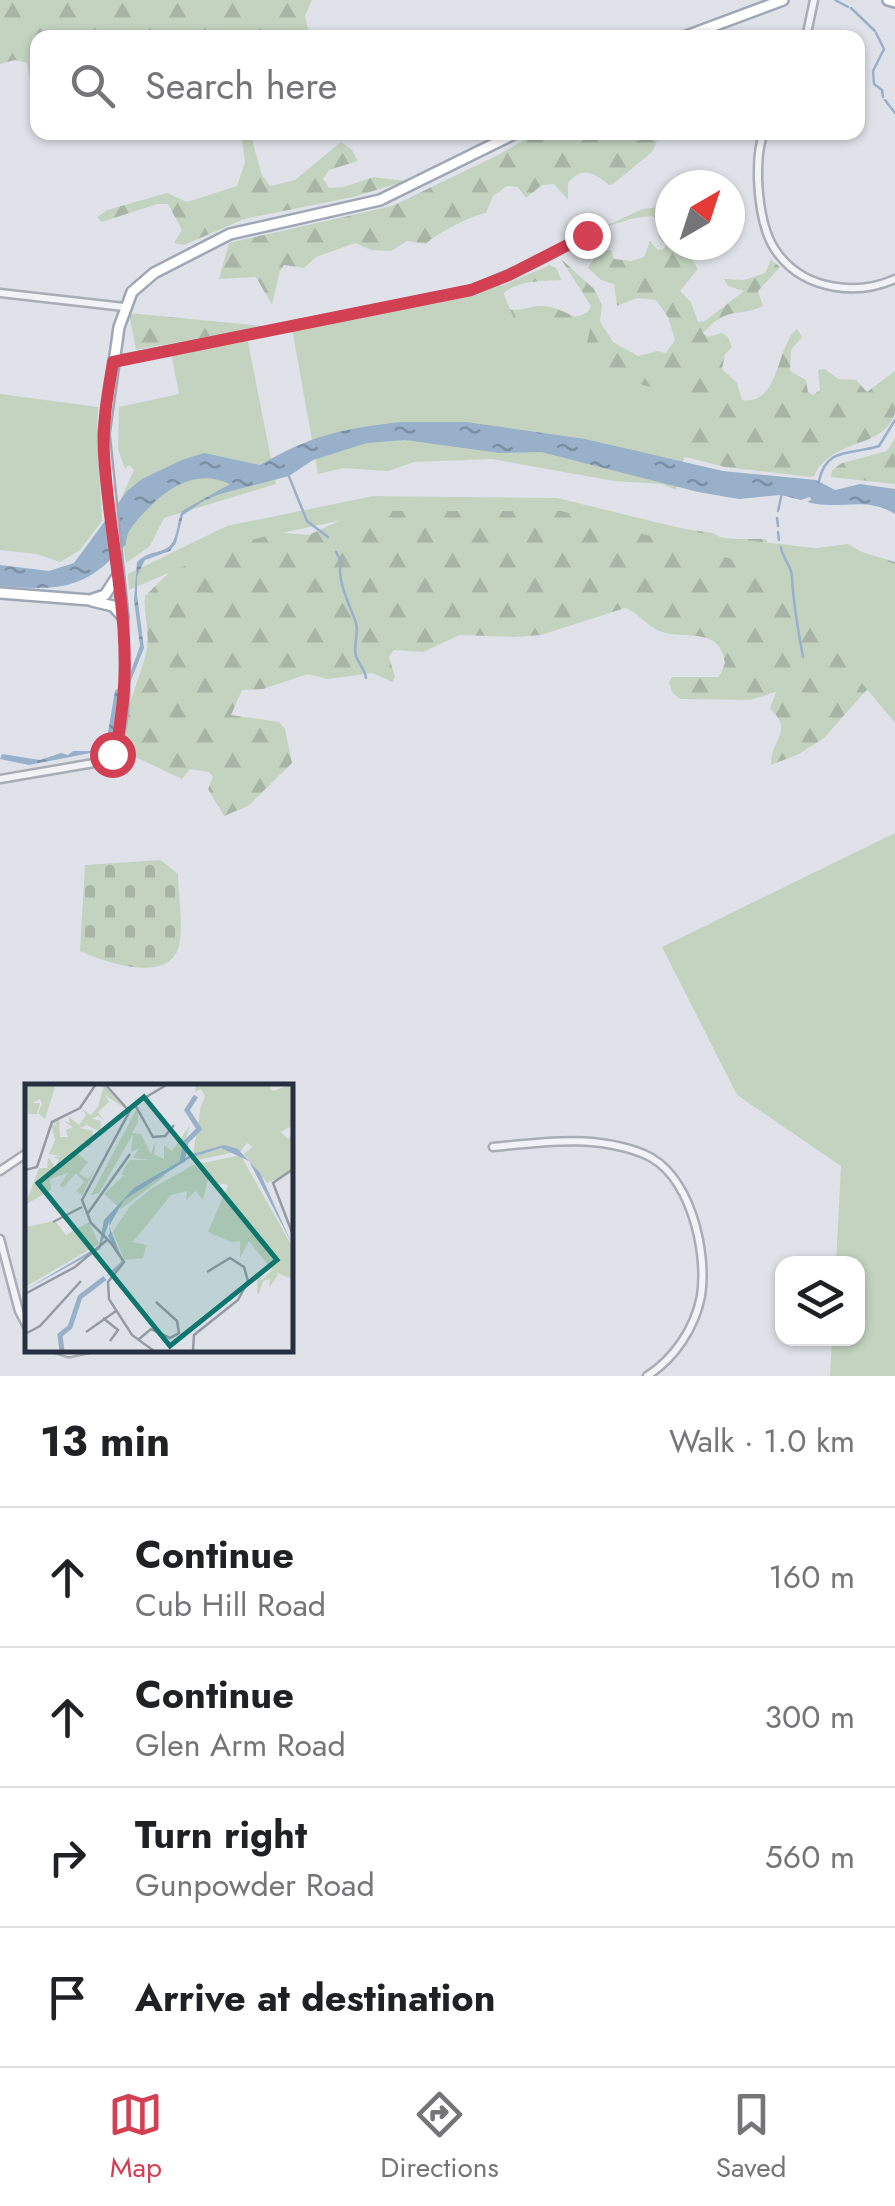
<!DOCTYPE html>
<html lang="en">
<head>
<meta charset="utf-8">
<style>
	body { margin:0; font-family:Jost,sans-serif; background:#f2f2f2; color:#202124 }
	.controls { position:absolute; right:30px; bottom:30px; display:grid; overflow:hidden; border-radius:20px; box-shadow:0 2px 8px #0004 }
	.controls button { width:90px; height:90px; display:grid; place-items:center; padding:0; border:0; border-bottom:2px solid #e0e0e0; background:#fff; color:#202124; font:50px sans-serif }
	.compass { position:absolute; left:655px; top:170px; width:90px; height:90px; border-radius:50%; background:#fff; box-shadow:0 2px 8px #0004; rotate:39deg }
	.stop { position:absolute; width:30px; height:30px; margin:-22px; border:8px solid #d33f53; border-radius:50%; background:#fff }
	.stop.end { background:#d33f53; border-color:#fff; box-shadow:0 2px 10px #0008 }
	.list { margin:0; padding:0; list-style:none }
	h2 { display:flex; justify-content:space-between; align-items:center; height:130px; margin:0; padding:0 40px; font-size:42px }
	h2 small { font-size:32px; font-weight:400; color:#757577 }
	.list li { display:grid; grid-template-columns:65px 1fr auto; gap:30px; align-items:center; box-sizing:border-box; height:140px; padding:0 40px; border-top:2px solid #e0e0e0 }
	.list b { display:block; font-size:38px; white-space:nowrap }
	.list p { margin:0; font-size:32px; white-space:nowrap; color:#757577 }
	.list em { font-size:32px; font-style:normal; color:#757577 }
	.icon { flex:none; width:55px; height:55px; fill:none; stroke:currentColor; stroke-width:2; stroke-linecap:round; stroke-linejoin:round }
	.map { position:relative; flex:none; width:895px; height:1376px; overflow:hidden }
	.search { position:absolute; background:#fff; box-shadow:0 2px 8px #0004; left:30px; right:30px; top:30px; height:110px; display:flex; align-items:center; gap:25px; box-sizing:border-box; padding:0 35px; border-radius:20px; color:#757577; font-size:38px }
	.sheet { height:690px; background:#fff }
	nav { display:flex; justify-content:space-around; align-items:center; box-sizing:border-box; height:140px; border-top:2px solid #e0e0e0; background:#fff; font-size:28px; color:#757577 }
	nav a { display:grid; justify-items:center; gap:5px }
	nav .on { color:#d33f53 }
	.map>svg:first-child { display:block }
	.forest { fill:url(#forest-firs) }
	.cemetery { fill:url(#cemetery-stones) }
	.green { fill:#c4d3c0 }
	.water { fill:url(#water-ripples) }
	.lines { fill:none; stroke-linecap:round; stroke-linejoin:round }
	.stream { stroke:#98b0ca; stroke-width:2.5 }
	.minor-casing { stroke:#a8adb6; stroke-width:11 }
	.major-casing { stroke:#9ea7b5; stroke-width:14 }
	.minor { stroke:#f2f3f7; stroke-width:6 }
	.major { stroke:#fff; stroke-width:9 }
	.route { stroke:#d33f53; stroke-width:12 }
	.inset-river { fill:none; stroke:#98b0ca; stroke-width:5 }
	.inset-road { fill:none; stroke:#959ba5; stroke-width:2.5 }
	.view { fill:#0f766e; fill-opacity:0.15; stroke:#0f766e; stroke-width:5 }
	.inset-edge { fill:none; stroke:#273040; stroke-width:5 }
</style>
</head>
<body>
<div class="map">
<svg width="895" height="1376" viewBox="0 0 895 1376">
	<defs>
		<pattern id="forest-firs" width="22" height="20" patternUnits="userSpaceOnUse" patternTransform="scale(2.5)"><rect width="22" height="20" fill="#c4d3c0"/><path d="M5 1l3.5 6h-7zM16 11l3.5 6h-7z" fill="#a8b5a6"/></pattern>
		<pattern id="cemetery-stones" width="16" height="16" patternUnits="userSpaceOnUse" patternTransform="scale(2.5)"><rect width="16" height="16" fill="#c4d3c0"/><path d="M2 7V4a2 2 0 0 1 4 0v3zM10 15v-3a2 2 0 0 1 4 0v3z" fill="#a8b5a6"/></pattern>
		<pattern id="water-ripples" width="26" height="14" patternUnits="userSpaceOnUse" patternTransform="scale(2.5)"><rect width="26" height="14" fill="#98b0ca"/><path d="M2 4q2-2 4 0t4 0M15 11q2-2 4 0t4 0" fill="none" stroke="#7c90a5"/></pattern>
	</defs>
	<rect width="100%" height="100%" fill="#dfe3e9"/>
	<g class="forest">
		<path d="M 0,0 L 312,0 L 305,16 L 310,37 L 85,38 L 76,31 L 71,37 L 38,38 L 37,90 L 31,86 L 27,63 L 15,60 L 0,64 Z"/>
		<path d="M 241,133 L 250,133 L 262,175 L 270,186 L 295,180 L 341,142 L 352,150 L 358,161 L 329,170 L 323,179 L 329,188 L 344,187 L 373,177 L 406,181 L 353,197 L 244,219 L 184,245 L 174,243 L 182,230 L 168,204 L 157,204 L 102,222 L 97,217 L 107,210 L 167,193 L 187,202 L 237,186 L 245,162 Z"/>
		<path d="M 597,133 L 686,133 L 673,139 L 660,134 L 652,152 L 613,184 L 609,185 C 593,172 583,166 568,183 L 568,200 L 554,184 L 542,185 L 526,198 L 518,187 L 507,186 L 493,196 L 486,213 C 473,215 436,233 426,244 L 407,241 L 391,251 L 371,250 L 355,243 L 316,257 L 304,268 L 284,265 L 280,271 L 272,305 L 256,277 L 219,279 L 229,243 L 392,206 L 498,155 L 536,133 Z"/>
		<path d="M 670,198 L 670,245 L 689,245 L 689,254 L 698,269 L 680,291 L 691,302 L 698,322 L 705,321 L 744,291 L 728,286 L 724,279 L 744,280 L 765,273 L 771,260 L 780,267 L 758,291 L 763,306 C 733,319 731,304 703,333 L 708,337 L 722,333 L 728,337 L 732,347 L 725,354 L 722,369 L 737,383 L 742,400 C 781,405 775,347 797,329 L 802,337 L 791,350 L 790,371 L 806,380 L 808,392 L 813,395 L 820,390 L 818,370 L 825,369 L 838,379 L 856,380 L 867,392 L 895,371 C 895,383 895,401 895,413 C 884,450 834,436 814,476 L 810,477 L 725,467 L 634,444 L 480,295 L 550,265 L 557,269 L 561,280 C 542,281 519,280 502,294 L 505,308 C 519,313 527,306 541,306 C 553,306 565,312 575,317 L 587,314 L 591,306 L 561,259 L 594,289 L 602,305 L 600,322 L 613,342 L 638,356 L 657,351 L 666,353 L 675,340 L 668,317 L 656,300 L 637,298 L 617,306 L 614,284 L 601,280 L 588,268 C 592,260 601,249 611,250 L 614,259 L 632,261 L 644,257 L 650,241 L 658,250 L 664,249 L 666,245 L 659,238 L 661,223 L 652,216 L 634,218 L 599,229 L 643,209 L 660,207 Z"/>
		<path d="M 129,313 L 265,326 L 136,350 Z"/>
		<path d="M 895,438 L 895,484 L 831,477 L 832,470 L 842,463 L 887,451 Z"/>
		<path d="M 424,500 L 600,512 L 624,520 L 713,533 L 724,539 L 765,539 L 768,542 L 761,543 L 810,549 L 848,544 L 862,552 L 895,562 L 895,673 L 872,684 L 824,738 L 799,754 L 771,765 C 770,739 795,731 770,709 L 776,692 L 750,700 L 680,699 L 672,692 L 669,682 L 672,677 L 719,677 L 725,663 C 720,625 685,641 659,631 C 646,625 639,613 625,608 L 541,635 L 515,637 L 460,635 L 423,652 L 394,650 L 389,657 L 395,677 L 392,682 L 373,673 L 327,679 L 308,674 L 263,689 L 242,690 L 231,715 L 279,722 L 285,729 L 292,763 L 248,806 L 224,816 L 208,789 L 213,777 L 209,772 L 190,769 L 182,779 L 129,754 C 114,733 141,676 146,653 C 151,634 143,615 145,596 L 179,563 L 256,536 L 274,532 L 309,535 L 364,509 Z"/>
	</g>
	<path class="cemetery" d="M 161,860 L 178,874 C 178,895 184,924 179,946 C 169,985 104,962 80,951 L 85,865 Z"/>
	<g class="green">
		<path d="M 499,282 L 519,331 L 580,316 L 595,308 L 581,368 L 698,400 L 676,490 L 662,484 L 614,481 L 492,459 L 414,462 L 388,471 L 343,468 L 318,474 L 292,328 L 432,302 Z"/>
		<path d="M 247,337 L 276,484 L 164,518 L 150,546 L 126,563 L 117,507 L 134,470 L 129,465 L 125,469 L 118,449 L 119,407 L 179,394 L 171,353 Z"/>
		<path d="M 0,394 L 98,407 L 97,434 L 102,521 L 79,551 L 60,562 L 37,554 L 0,550 Z"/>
		<path d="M 373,496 L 557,498 L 717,537 L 867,554 L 895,564 L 895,723 L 760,560 L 732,559 L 561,511 L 384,511 L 240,542 L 129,590 L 128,574 L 227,526 Z"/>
		<path d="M 895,833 L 895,1376 L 830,1376 L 832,1339 L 858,1338 L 858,1264 L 836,1263 L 841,1166 L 737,1095 L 662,947 Z"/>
	</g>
	<path class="water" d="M 400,422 L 466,422 L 585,439 L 723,471 L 816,480 L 835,490 L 860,484 L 895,489 L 895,514 C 865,495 840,511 807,502 L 811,500 L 810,497 L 801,500 L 781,495 L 739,499 L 698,492 L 541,452 L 500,453 L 405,440 L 367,443 L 313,460 L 289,476 L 220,494 L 204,501 L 183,515 L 176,543 L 170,551 L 145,560 L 137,576 L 137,595 L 144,648 L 130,683 L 120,688 L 113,736 L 106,750 L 29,765 L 0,759 L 2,754 L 40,760 L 61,753 L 68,755 L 73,751 L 90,751 L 106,744 L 115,691 L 128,679 L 140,646 L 134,600 L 137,562 C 148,550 165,554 172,543 C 178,534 177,521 182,511 L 230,484 C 194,467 164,490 141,516 C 133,525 126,532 126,544 C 85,590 60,591 0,586 L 0,565 L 49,571 L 74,563 L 127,491 L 142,479 L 182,460 L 204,453 L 260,465 C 312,435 341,429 400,422 Z"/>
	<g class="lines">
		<g class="stream">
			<path d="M 835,0 L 848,7"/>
			<path d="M 851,8 L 875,31"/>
			<path d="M 876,33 L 884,49 L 873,71 L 874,84 L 882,90 L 883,97"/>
			<path d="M 885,100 L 895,113"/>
			<path d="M 288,474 L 307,521 L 328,537"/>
			<path d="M 819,481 C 826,446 852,455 879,446 L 895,420"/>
			<path d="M 778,511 L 782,493"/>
			<path d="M 777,518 L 778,526"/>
			<path d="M 778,532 L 779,540"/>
			<path d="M 781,547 C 782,558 792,566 792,577 C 793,604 798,629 803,657"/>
			<path d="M 336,552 L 341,561 C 336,580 350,605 356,623 C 359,633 353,645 356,656 C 359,665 365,669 366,678"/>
		</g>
		<g class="minor-casing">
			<g id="minor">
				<path d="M 806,38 L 814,0"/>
				<path d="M 764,132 C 758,148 758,163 758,179 C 759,203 763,236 779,255 C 806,290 857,296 895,279"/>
				<path d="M 0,293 L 124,307"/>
				<path d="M 115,361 L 471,290 L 535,263 L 587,235"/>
				<path d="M 0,779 L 94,763 L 112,754 C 131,722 125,655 123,618"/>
				<path d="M 493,1147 C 542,1142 596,1134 644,1154 C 690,1173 708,1251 701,1296 C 695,1328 674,1359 647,1376"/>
				<path d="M 0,1171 L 28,1152"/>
				<path d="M 0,1239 L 19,1311 L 28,1328"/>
				<path d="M 52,1348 L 69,1353 L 93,1348"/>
			</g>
		</g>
		<g class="major-casing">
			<g id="major">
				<path d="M 888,0 L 895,2"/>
				<path d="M 681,38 L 783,0"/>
				<path d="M 0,593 L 90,600 L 105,595 L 116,578"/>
				<path d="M 92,601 L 113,606 L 122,616"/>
				<path d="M 123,618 L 104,434 L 119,327 L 132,292 L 154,273 L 230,234 L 380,200 L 518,132"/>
			</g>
		</g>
		<use href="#minor" class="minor"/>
		<use href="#major" class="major"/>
	</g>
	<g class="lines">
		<path class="route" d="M 112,754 C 119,743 119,730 121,717 C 134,628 109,542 104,454 C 102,423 108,392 113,362 L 471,290 L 509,275 L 587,235"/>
	</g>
	<g transform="translate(25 1084)">
		<rect width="268" height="268" fill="#dfe3e9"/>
		<path d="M 0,0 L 31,0 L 20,35 L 13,29 L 17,20 L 15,15 L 7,19 L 15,19 L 12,30 L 3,30 ZM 171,0 L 243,0 L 248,7 L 267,0 L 267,41 L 256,48 L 263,55 L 267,50 L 267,65 L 243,72 L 175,26 L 180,12 L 176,5 L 170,8 ZM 79,1 L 101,25 L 80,11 L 84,18 L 73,28 L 79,36 L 73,32 L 67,35 L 76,37 L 75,48 L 62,41 L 55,44 L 68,47 L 66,62 L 48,66 L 63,78 L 54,89 L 63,95 L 71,83 L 57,111 L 52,107 L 45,115 L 59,98 L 51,89 L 38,104 L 35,101 L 43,89 L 25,95 L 26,106 L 0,121 L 14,84 L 22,84 L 23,73 L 30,83 L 34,76 L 29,73 L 36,72 L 24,70 L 30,56 L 26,40 L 33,42 L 28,39 L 34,34 L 35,53 L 43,53 L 41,46 L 48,43 L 38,37 L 45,39 L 43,32 L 54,41 L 61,31 L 57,25 L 66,31 L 73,23 ZM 111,26 L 113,29 L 113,38 L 107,49 L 116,50 L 126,70 L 131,55 L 129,70 L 139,75 L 139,61 L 147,67 L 165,41 L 155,77 L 124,94 L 96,91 L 104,76 L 126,76 L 108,74 L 114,64 L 106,68 L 108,50 L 74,109 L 66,111 ZM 216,72 L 267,162 L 267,191 L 248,178 L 253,191 L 244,204 L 245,195 L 238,197 L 234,210 L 232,209 L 233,189 L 237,196 L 247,186 L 224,157 L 215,174 L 215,157 L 187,150 L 208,102 L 183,95 L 178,116 L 171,107 L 161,116 L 162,107 L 146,111 L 108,158 L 121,161 L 118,174 L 99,176 L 88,148 L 111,117 L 166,82 Z" fill="#c4d3c0"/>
		<path d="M 191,0 L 237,0 L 223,21 L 230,28 L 243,16 L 254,24 L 261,8 L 267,10 L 267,43 L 244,49 L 267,56 L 267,89 L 242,99 L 219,70 L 227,63 L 222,59 L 216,67 L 167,77 L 176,22 ZM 216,71 L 241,132 L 267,166 L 267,195 L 248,187 L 225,157 L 206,158 L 183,148 L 203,101 L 157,92 L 108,122 L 83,155 L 105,122 L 127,104 L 169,81 ZM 113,78 L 118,86 L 134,79 L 140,92 L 96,125 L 79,110 ZM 30,137 L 41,151 L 64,138 L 74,160 L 0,203 L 0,143 Z" fill="#c4d3c0"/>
		<path d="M 199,61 L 213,65 L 235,89 L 267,160 L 224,77 L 196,64 L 165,74 L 99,116 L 84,142 L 98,177 L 90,187 L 80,193 L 97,177 L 83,152 L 85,148 L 84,142 L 85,135 L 75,165 L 0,206 L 74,162 L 79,136 L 109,104 L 167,70 Z" fill="#98b0ca"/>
		<path class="inset-river" d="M 157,78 L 161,58 L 174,45 L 162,26 L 171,12M 37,267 L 35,251 L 45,243 L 55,213 L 80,194"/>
		<path class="inset-road" d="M 80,0 L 104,27M 109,19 L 128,53 L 140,52 L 149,41M 268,85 L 248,99 L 268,151M 0,86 L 12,83 L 27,38 L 55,24 L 71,0M 63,129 L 105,70M 28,138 L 57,123M 86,159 L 99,178 L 83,198 L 84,215 L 107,251 L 129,267M 87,160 L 66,139 L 57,116 L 108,21 L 143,0M 0,210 L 50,183 L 82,156M 78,234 L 93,246 L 85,257M 61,248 L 91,227M 0,250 L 15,242 L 56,197M 113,256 L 126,245 L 145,254 L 154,249 L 152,237 L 131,218M 168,267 L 169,251 L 213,216 L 223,197 L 219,183 L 205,174 L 182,188"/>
		<path class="view" d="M 119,13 L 252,176 L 145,262 L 13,99 Z"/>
		<rect width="268" height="268" class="inset-edge"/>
	</g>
</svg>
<div class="controls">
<button><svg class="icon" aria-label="layers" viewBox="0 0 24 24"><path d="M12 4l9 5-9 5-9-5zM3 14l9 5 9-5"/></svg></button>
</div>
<svg class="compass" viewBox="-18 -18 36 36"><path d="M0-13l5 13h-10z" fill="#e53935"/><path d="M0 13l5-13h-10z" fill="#757577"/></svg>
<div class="stop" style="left:112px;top:754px"></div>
<div class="stop end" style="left:587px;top:235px"></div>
<div class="search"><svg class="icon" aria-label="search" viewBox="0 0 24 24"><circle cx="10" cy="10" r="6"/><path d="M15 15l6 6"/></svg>Search here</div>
</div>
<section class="sheet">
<h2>13 min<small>Walk · 1.0 km</small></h2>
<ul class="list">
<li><svg class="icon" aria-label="ahead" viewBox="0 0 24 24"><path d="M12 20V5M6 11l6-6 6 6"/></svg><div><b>Continue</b><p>Cub Hill Road</p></div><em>160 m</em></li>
<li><svg class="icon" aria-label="ahead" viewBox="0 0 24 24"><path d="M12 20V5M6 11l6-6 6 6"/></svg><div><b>Continue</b><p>Glen Arm Road</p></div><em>300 m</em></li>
<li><svg class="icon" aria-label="right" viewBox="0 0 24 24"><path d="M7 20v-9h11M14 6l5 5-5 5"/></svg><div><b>Turn right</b><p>Gunpowder Road</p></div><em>560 m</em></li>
<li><svg class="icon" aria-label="arrive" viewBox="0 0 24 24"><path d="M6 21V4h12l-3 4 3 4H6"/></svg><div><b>Arrive at destination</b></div></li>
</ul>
</section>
<nav>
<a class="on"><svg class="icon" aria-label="map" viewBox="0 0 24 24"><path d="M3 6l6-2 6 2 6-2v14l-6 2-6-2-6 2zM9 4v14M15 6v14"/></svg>Map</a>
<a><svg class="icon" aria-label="directions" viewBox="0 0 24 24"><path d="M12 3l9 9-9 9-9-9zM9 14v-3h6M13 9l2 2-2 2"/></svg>Directions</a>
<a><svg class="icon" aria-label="saved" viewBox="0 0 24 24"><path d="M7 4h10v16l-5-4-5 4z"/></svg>Saved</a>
</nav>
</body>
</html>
